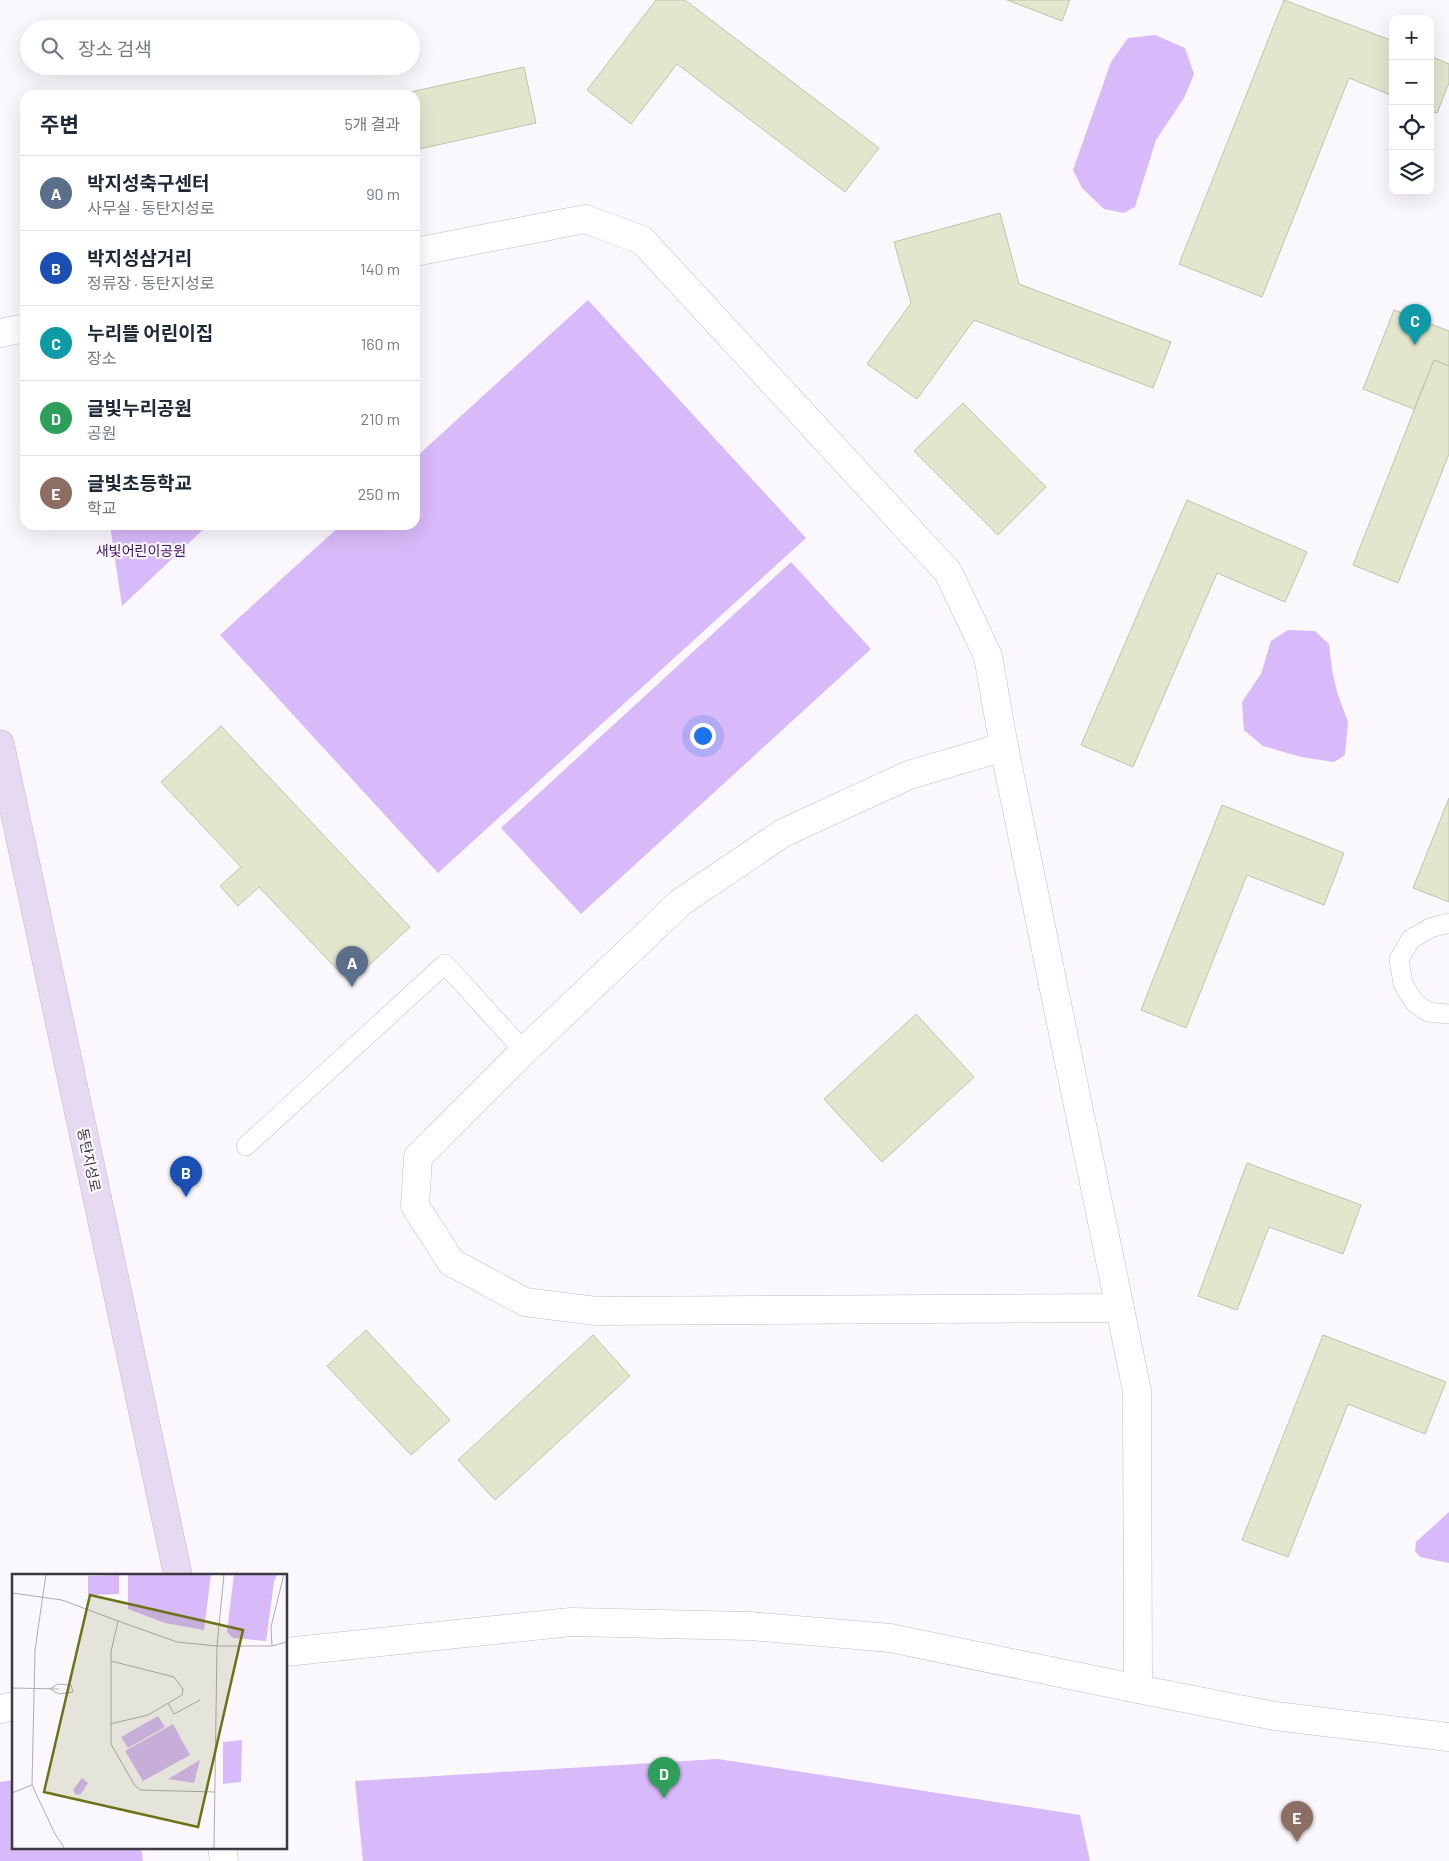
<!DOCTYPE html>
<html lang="ko">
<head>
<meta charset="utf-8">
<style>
	body { margin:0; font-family:Barlow,"Noto Sans KR",sans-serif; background:#f6f6f7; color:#1f2937 }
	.controls { position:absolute; right:15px; top:15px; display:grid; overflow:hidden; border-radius:10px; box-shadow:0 5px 20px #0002 }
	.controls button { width:45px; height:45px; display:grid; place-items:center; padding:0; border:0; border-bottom:1px solid #e0e1e3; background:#fff; color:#1f2937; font:25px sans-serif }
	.you { position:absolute; left:702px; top:735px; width:18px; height:18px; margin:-12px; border:4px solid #fff; border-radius:50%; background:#1a73e8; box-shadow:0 0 0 8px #1a73e833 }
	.badge { display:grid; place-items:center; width:32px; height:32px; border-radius:50%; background:#6d7218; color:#fff; font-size:16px; font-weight:700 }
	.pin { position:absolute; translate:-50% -41px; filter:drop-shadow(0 1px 2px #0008) }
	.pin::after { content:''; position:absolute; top:26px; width:18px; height:15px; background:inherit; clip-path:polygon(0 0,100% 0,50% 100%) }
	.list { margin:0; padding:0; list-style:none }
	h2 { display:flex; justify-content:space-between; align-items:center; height:65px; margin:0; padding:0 20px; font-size:21px }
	h2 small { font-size:16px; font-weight:400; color:#747a83 }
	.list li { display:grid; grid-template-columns:32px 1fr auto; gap:15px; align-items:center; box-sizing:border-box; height:75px; padding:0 20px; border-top:1px solid #e0e1e3 }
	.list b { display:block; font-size:19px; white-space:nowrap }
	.list p { margin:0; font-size:16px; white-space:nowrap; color:#747a83 }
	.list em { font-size:16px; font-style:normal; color:#747a83 }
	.icon { flex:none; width:28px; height:28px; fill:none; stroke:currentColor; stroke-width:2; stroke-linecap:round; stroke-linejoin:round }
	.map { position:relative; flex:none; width:1449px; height:1861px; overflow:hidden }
	.search { position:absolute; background:#fff; box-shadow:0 5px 20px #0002; left:20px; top:20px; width:400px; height:55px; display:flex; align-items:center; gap:12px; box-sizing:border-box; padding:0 18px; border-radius:28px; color:#747a83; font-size:19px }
	.panel { position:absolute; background:#fff; box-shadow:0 5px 20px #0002; left:20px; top:90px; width:400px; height:440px; border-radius:15px }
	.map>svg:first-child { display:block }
	.green { fill:#d8b9f9 }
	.building { fill:#e3e6cd; stroke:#c1c3ab }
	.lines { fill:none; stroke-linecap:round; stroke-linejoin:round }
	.service-casing { stroke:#c3b9cf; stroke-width:20 }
	.tertiary-casing { stroke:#c3b9cf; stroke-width:29 }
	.secondary-casing { stroke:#c3b9cf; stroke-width:29 }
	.service { stroke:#fff; stroke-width:19 }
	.tertiary { stroke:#fff; stroke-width:28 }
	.secondary { stroke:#e6daf2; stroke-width:28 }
	.labels { text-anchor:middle; stroke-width:4.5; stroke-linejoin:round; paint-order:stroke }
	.park-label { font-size:14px; fill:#431465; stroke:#faf8fc }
	.street-label { font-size:14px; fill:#3d3942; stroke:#faf8fc }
	.inset-road { fill:none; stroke:#aeacb2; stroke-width:1 }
	.view { fill:#6d7218; fill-opacity:0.15; stroke:#6d7218; stroke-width:2.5 }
	.inset-edge { fill:none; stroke:#3d3942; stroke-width:2.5 }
</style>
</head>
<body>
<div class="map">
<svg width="1449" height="1861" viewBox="0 0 1449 1861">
	<rect width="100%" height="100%" fill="#faf8fc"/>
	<g class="green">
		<path d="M 1155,35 L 1185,48 L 1194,74 L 1184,98 L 1156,140 L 1135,207 L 1124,213 L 1104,209 L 1082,188 L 1073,170 L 1111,62 L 1128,38 Z"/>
		<path d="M 588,300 L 806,538 L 438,873 L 220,635 L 341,525 L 415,525 L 415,458 Z"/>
		<path d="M 110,525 L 208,525 L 122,606 Z"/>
		<path d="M 791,562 L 871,649 L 581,914 L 501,828 Z"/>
		<path d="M 1288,630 L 1315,631 L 1329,644 L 1332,670 L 1337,692 L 1348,722 L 1345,755 L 1334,762 L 1301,757 L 1263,746 L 1244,730 L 1242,702 L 1261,674 L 1271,641 Z"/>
		<path d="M 1449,1512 L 1449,1563 L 1420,1557 L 1415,1551 L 1416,1542 Z"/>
		<path d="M 718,1759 L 1080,1815 L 1090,1861 L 363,1861 L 355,1781 Z"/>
		<path d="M 14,1780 L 14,1847 L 141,1847 L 143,1861 L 0,1861 L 0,1782 Z"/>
	</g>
	<g class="building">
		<path d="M 656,0 L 685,0 L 879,148 L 845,192 L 677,64 L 631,124 L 587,90 Z"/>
		<path d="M 1007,0 L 1070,0 L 1062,21 Z"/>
		<path d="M 1284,0 L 1393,41 L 1393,96 L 1349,78 L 1262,297 L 1179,264 Z"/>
		<path d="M 1430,56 L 1449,64 L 1449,83 L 1437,113 L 1430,111 Z"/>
		<path d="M 524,67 L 536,123 L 415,150 L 415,95 L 397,95 Z"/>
		<path d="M 1000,213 L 1019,284 L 1171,342 L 1153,388 L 974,320 L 917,399 L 867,364 L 911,303 L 894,242 Z"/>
		<path d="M 1394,310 L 1449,331 L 1449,366 L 1434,360 L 1414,409 L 1363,389 Z"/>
		<path d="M 1434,360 L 1449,366 L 1449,454 L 1398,583 L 1353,565 Z"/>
		<path d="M 963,403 L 1046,487 L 998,535 L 914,451 Z"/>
		<path d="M 1187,500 L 1307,552 L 1285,602 L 1217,573 L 1133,767 L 1081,745 Z"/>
		<path d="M 221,726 L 410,927 L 350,983 L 259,887 L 238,906 L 220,886 L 241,867 L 161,782 Z"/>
		<path d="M 1449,798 L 1449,902 L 1413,888 Z"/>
		<path d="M 1222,805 L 1344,853 L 1324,905 L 1247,875 L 1186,1028 L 1141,1010 Z"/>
		<path d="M 916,1014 L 974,1077 L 882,1162 L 824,1099 Z"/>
		<path d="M 1247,1163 L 1361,1205 L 1343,1254 L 1269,1227 L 1237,1310 L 1198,1296 Z"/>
		<path d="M 366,1330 L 450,1420 L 411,1455 L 327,1366 Z"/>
		<path d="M 593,1335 L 630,1376 L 495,1500 L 458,1460 Z"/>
		<path d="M 1323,1335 L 1446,1382 L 1425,1434 L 1348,1404 L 1288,1557 L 1242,1540 Z"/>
	</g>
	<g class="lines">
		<g class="service-casing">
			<g id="service">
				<path d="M 1449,923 L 1430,928 L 1411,939 L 1399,959 L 1403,984 L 1415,1003 L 1428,1012 L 1449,1014"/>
				<path d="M 246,1146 L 445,964 L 524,1051"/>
			</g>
		</g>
		<g class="tertiary-casing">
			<g id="tertiary">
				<path d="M 0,333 L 25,328"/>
				<path d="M 1004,747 L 909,775 L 783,833 L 681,902 L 524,1051 L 418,1157 L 415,1206 L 451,1262 L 525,1302 L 596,1311 L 1120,1308"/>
				<path d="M 286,1652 L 571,1622 L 750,1626 L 890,1638 L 1138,1689 L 1137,1391 L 1004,747 L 988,656 L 948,572 L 642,240 L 585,219 L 415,252"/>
				<path d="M 1138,1689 L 1275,1716 L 1449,1737"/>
				<path d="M 0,1709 L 14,1706"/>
				<path d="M 222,1847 L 224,1861"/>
			</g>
		</g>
		<g class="secondary-casing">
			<path id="secondary" d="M 0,744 L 178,1575"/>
		</g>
		<use href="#service" class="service"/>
		<use href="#tertiary" class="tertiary"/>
		<use href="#secondary" class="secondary"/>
	</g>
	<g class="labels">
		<g class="park-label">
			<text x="141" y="556">새빛어린이공원</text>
		</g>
		<g class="street-label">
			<text transform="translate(89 1160) rotate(78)" y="5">동탄지성로</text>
		</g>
	</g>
	<g transform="translate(12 1574)">
		<rect width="275" height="275" fill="#faf8fc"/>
		<path d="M 116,0 L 199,0 L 192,56 L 153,49 L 116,35 ZM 222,0 L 265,0 L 262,8 L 254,67 L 221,64 L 215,58 ZM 107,1 L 107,20 L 76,21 L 76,2 ZM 146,142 L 153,153 L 116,174 L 109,163 ZM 161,150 L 178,181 L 131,207 L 113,177 ZM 230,166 L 229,208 L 211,210 L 211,168 ZM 188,186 L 182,209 L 156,205 ZM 70,204 L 76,209 L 69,220 L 64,221 L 61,216 Z" fill="#d8b9f9"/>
		<path class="inset-road" d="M 34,0 L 23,76 L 20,211 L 43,260 L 53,275M 0,19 L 50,26 L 106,47M 205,72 L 212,0M 260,72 L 259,53 L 272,0M 46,110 L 59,111 L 61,118 L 47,120 L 38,115 ZM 0,114 L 47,115M 156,129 L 162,140 L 188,126M 98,150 L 136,141 L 170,121 L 171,115 L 162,103 L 99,87M 203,218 L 129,216 L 123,212 L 99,170 L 99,78 L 106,47 L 165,68 L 205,72 L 260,72 L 275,68M 0,219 L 20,211M 202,275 L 205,72"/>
		<path class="view" d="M 78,21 L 231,56 L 186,253 L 32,218 Z"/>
		<rect width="275" height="275" class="inset-edge"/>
	</g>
</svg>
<div class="controls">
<button>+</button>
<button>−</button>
<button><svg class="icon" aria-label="locate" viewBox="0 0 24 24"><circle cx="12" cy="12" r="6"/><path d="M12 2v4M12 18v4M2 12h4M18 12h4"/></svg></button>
<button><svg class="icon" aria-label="layers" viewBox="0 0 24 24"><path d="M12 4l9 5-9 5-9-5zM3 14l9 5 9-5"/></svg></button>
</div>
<div class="you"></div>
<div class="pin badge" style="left:352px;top:987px;background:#5c6f8a">A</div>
<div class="pin badge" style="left:186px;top:1197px;background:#1a4fb4">B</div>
<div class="pin badge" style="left:1415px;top:345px;background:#0f9aa8">C</div>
<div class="pin badge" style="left:664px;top:1798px;background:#2e9e5b">D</div>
<div class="pin badge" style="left:1297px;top:1842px;background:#8d6e63">E</div>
<div class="search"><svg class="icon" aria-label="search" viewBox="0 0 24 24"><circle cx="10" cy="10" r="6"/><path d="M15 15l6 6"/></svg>장소 검색</div>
<section class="panel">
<h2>주변<small>5개 결과</small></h2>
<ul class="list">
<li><span class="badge" style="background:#5c6f8a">A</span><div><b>박지성축구센터</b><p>사무실 · 동탄지성로</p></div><em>90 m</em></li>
<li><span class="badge" style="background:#1a4fb4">B</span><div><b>박지성삼거리</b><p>정류장 · 동탄지성로</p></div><em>140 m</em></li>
<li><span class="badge" style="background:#0f9aa8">C</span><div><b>누리뜰 어린이집</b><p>장소</p></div><em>160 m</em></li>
<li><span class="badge" style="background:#2e9e5b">D</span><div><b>글빛누리공원</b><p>공원</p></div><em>210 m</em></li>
<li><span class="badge" style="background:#8d6e63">E</span><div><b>글빛초등학교</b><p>학교</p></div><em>250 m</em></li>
</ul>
</section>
</div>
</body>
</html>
